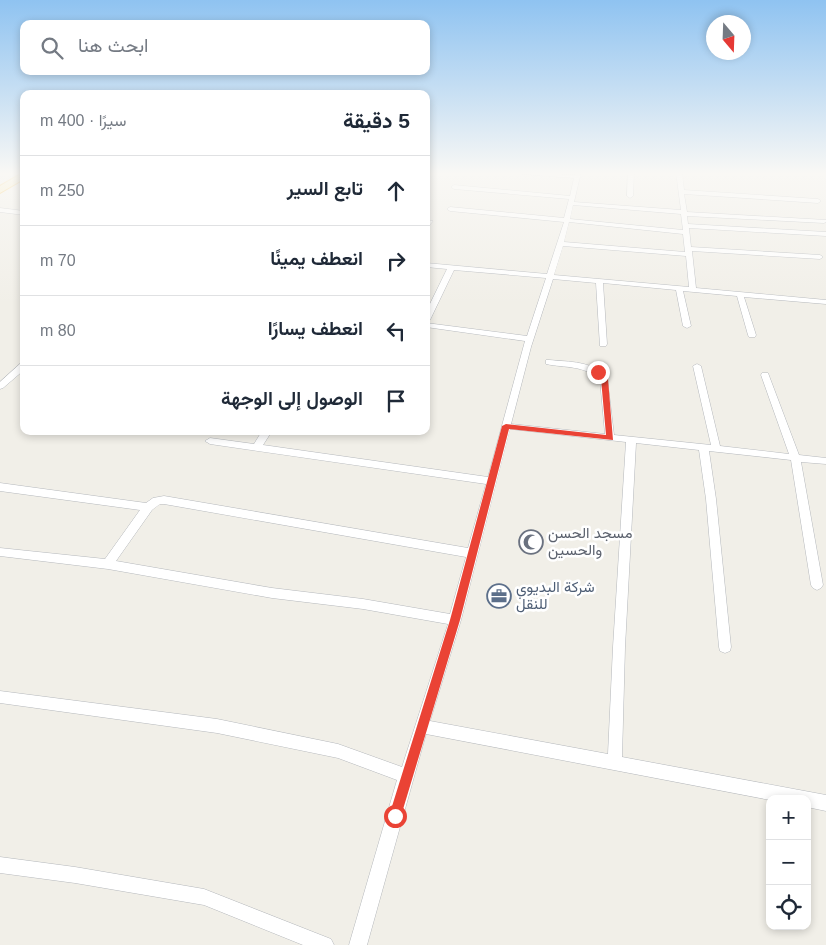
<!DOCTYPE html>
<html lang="ar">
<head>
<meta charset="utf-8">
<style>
	body { margin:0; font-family:Arial,Vazirmatn,sans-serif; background:#f2f2f3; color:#1f2937; direction:rtl }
	.controls { position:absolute; right:15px; bottom:15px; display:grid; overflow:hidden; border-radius:10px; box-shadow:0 2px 8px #0003 }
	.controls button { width:45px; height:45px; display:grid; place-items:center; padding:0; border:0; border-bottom:1px solid #e0e1e3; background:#fff; color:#1f2937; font:25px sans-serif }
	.compass { position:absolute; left:706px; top:15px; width:45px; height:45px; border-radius:50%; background:#fff; box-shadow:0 2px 8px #0003; rotate:161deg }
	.stop { position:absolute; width:15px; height:15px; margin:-11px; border:4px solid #ea4335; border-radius:50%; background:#fff }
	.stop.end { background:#ea4335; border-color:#fff; box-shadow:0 1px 5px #0008 }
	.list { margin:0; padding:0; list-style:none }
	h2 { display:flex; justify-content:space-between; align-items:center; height:65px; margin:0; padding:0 20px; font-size:21px }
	h2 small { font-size:16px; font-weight:400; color:#747a83 }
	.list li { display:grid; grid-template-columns:32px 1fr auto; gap:15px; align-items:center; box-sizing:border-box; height:70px; padding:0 20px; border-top:1px solid #e0e1e3 }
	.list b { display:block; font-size:19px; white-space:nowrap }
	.list em { font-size:16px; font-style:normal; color:#747a83 }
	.icon { flex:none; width:28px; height:28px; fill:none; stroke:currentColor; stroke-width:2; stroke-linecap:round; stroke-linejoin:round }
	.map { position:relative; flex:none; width:826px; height:945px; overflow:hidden; direction:ltr }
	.search { position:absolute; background:#fff; box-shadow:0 2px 8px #0003; left:20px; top:20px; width:410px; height:55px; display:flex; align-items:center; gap:12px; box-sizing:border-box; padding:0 18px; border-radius:10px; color:#747a83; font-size:19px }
	.panel { position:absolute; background:#fff; box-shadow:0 2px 8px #0003; left:20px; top:90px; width:410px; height:345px; border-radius:10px; direction:rtl }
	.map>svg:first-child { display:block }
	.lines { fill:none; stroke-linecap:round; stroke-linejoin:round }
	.minor-casing { stroke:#b5b8bc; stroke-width:1 }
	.trunk-casing { stroke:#f9ab00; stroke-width:2 }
	.minor { fill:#fff; fill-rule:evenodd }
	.trunk { fill:#feeaa1; fill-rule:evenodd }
	.route { fill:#ea4335 }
	.labels { text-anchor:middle; stroke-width:5; stroke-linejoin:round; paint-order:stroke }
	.worship-label { font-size:15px; fill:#5b616d; stroke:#fff; text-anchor:start }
	.service-label { font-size:15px; fill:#4e5e75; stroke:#fff; text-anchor:start }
</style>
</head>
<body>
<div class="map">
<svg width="826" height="945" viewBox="0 0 826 945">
	<rect width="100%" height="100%" fill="#f1efe8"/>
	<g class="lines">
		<g class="minor-casing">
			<g id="minor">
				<path d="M 519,172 L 575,175 L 575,172 L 581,172 L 574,202 L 681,210 L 676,172 L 682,172 L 684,190 L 818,199 L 821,201 L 818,203 L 684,194 L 687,212 L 826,220 L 826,222 L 824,223 L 687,216 L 688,224 L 826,232 L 826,236 L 689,228 L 691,247 L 820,255 L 823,257 L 820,259 L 692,251 L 696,288 L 826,300 L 826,304 L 744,297 L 756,335 L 755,337 L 749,337 L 748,335 L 737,296 L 683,291 L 691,326 L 687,328 L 683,326 L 676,290 L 603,283 L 607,344 L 606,346 L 600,346 L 596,283 L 553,279 L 531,347 L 511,424 L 605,434 L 600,380 C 585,365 565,368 546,364 L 546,360 L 549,360 C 570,362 592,361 607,377 L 614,435 L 711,445 L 693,366 L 697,364 L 701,366 L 720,446 L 789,454 L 761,375 L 762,373 L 768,373 L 799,455 L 826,458 L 826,464 L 801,462 L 823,585 L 821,588 L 817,590 L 813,588 L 811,585 L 791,460 L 709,451 L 716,499 L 731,647 L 730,651 L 725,653 L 720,651 L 719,647 L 706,499 L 699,450 L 636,443 L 625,647 L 622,757 L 826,795 L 826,811 L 807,807 L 807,799 L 770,800 L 426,734 L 367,945 L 349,945 L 397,780 L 338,758 L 217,733 L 0,703 L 0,691 L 217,719 L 338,744 L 402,767 L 448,624 L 363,609 L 272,598 L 108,569 L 0,556 L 0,548 L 105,559 L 140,510 L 0,491 L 0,483 L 146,503 L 153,498 L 164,496 L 468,548 L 486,484 L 210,444 L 205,441 L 210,438 L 254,444 L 262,431 L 272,431 L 263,445 L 488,477 L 525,341 L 426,327 L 426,323 L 527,336 L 546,278 L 454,270 L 430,320 L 426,322 L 426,312 L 447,269 L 426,267 L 426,263 L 547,274 L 564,222 L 450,211 L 447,209 L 450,207 L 564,218 L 569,199 L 454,189 L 451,187 L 454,185 L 570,196 L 574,178 L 522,174 ZM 573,205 L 681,214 L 683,230 L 570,219 ZM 569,222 L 683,234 L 685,252 L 564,242 ZM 563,246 L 686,256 L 689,287 L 554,275 ZM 510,429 L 626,442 L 613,647 L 608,754 L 430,721 L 461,620 ZM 160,504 L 164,504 L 466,557 L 450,614 L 363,599 L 272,588 L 116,561 L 152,510 Z"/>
				<path d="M 628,172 L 634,172 L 633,196 L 630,198 L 627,196 Z"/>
				<path d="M 0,208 L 24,211 L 24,215 L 0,212 Z"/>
				<path d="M 428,220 L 433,221 L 426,229 Z"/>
				<path d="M 21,363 L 24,363 L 24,370 L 3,388 L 0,389 L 0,382 Z"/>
				<path d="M 0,857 L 75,867 L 204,889 L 331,939 L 334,945 L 303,945 L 204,905 L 75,883 L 0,873 Z"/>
			</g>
		</g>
		<g class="trunk-casing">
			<path id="trunk" d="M 24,172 L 24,179 L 0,193 L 0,186 Z"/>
		</g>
		<use href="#minor" class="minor"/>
		<use href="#trunk" class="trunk"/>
	</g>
	<linearGradient id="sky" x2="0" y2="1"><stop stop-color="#8fc3f1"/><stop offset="0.57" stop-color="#f9f8f5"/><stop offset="1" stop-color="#f9f8f5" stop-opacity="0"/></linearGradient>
	<rect width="826" height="304" fill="url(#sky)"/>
	<path class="route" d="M 596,370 L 601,370 L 608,379 L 613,440 L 509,429 L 460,620 L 401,816 L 399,820 L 395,822 L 390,820 L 389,816 L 450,620 L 502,426 L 506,424 L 606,435 L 601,379 L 595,372 Z"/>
	<defs>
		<g id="mosque-ring" transform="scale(1.25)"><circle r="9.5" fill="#fff" stroke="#6b7280" stroke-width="1.5"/><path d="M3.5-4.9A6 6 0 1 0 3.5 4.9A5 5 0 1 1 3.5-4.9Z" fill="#6b7280"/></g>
		<g id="office-ring" transform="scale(1.25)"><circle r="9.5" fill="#fff" stroke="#5c6f8a" stroke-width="1.5"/><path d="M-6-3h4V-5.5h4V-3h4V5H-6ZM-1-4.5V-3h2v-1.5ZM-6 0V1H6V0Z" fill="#5c6f8a"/></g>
	</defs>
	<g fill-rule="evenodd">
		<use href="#mosque-ring" x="531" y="542"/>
		<use href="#office-ring" x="499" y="596"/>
	</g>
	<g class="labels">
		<g class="worship-label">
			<text x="548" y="538">مسجد الحسن<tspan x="548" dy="17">والحسين</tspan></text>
		</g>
		<g class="service-label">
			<text x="516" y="592">شركة البديوي<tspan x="516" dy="17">للنقل</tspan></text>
		</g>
	</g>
</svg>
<div class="controls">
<button>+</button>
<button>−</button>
<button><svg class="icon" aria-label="locate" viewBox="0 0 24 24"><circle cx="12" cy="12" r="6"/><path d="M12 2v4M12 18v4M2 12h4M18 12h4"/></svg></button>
</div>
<svg class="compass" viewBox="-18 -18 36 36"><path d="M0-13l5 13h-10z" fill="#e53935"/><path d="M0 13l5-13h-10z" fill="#747a83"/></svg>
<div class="stop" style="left:395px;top:816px"></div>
<div class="stop end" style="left:598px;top:372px"></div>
<div class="search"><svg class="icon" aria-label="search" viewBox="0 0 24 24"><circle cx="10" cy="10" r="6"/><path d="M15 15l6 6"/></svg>ابحث هنا</div>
<section class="panel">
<h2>5 دقيقة<small>سيرًا · 400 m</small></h2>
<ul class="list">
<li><svg class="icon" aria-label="ahead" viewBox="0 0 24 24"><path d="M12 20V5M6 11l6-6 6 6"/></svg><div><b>تابع السير</b></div><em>250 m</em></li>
<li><svg class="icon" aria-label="right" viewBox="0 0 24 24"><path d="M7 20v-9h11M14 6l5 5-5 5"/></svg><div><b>انعطف يمينًا</b></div><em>70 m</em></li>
<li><svg class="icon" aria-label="left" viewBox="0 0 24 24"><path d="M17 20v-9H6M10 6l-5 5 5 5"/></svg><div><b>انعطف يسارًا</b></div><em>80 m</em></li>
<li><svg class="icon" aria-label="arrive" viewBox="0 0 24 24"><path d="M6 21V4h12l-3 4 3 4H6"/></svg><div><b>الوصول إلى الوجهة</b></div></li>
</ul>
</section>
</div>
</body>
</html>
